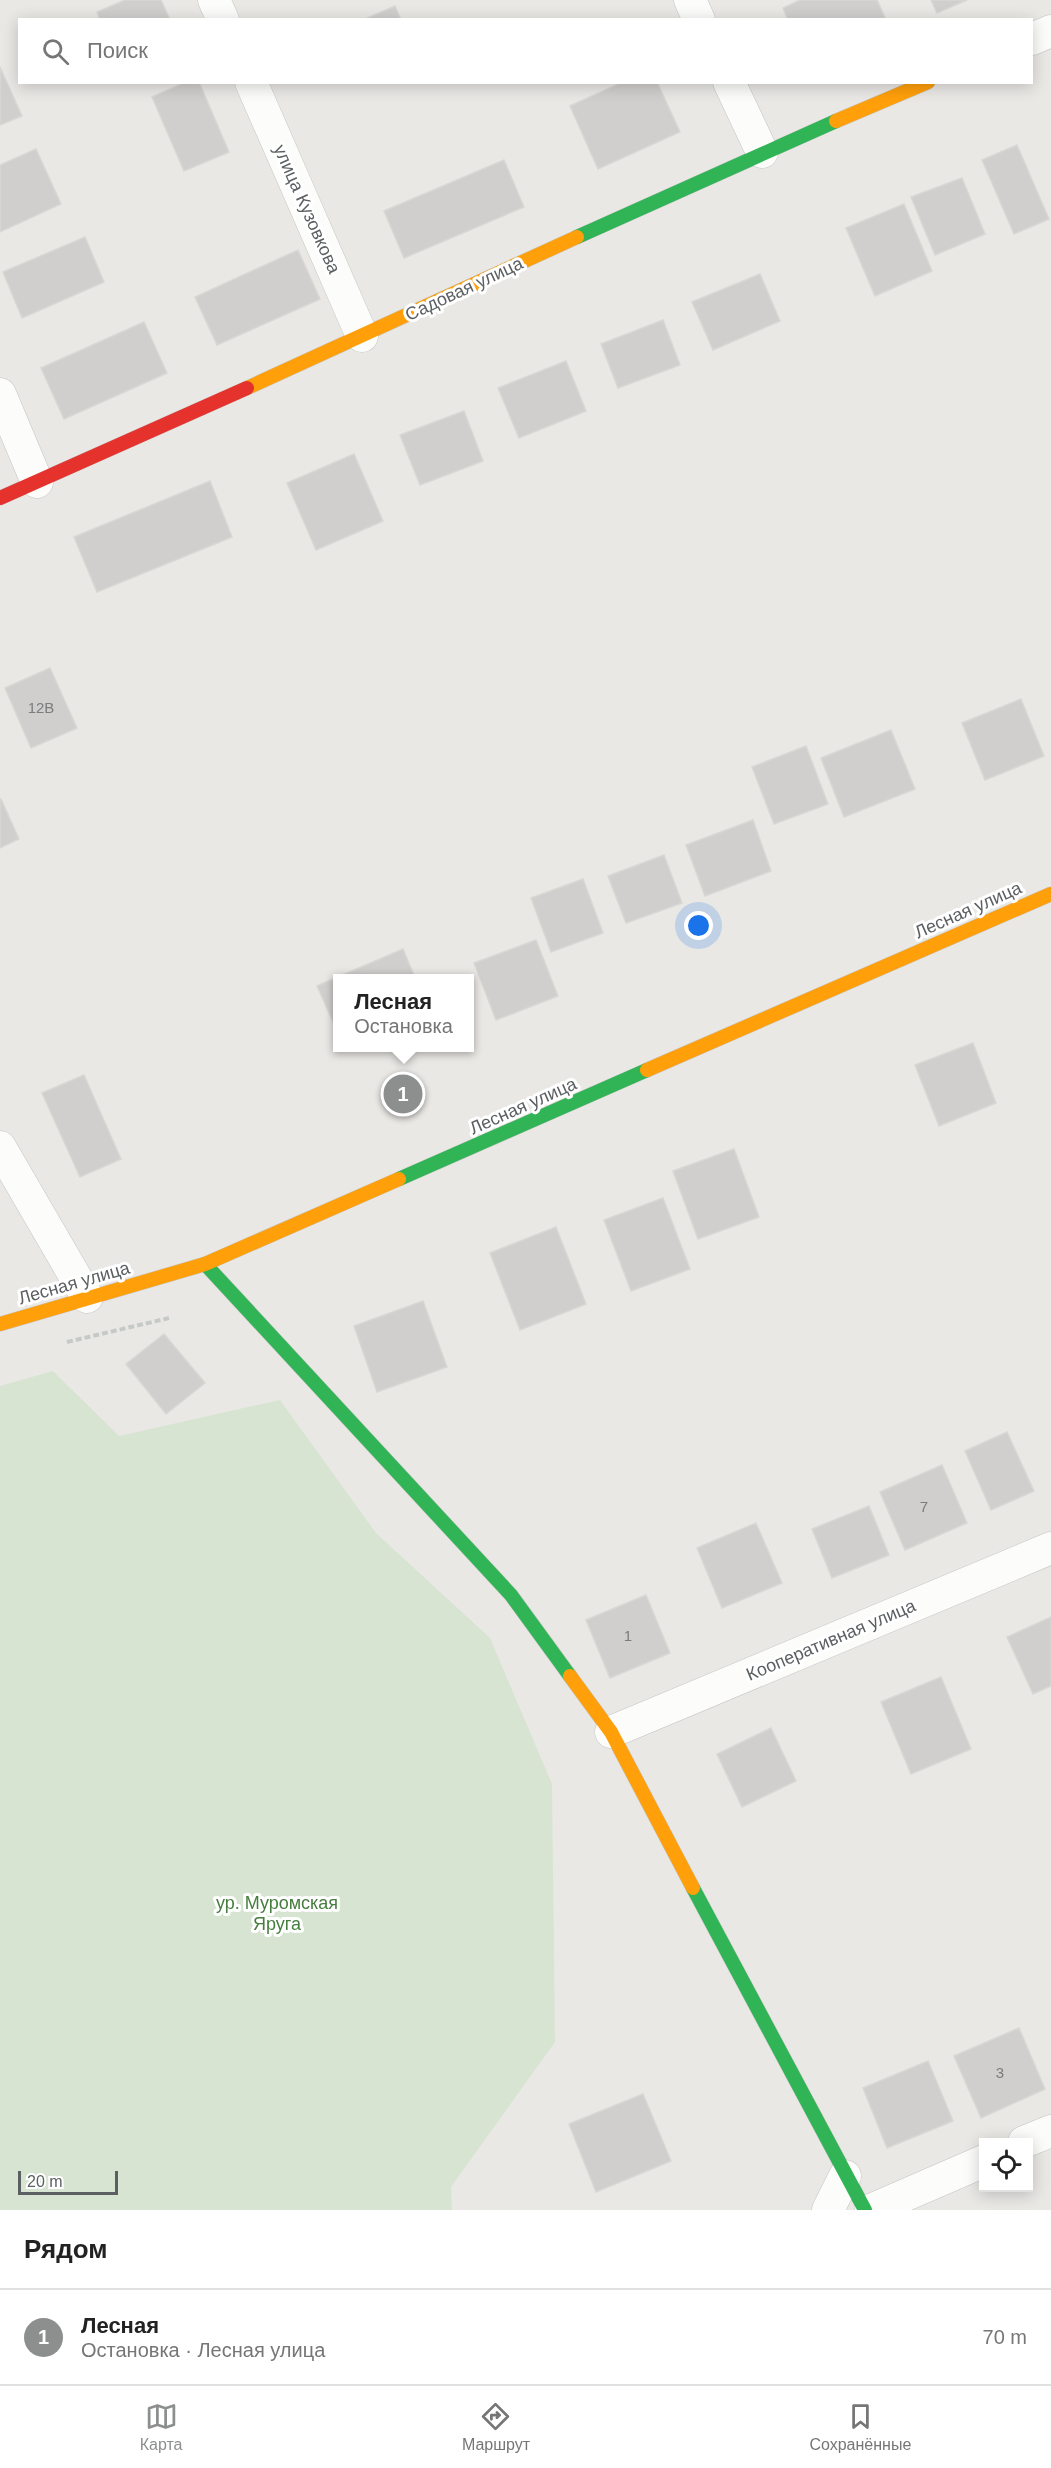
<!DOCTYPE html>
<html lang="ru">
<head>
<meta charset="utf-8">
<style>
	body { margin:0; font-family:Arial,sans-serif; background:#f2f2f2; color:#222 }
	.controls { position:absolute; right:18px; bottom:18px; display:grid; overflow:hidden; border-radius:0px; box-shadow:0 3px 15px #0003 }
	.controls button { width:54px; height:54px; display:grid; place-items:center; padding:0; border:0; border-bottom:2px solid #e0e0e0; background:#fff; color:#222; font:30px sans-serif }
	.scale { position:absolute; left:18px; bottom:15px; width:100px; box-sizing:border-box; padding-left:6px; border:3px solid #5b5f61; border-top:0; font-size:16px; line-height:21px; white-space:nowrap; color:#5b5f61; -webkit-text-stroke:4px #fff; paint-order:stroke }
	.you { position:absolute; left:699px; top:926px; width:21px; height:21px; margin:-15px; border:4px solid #fff; border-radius:50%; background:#1a73e8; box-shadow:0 0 0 9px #1a73e833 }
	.badge { display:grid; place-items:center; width:39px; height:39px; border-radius:50%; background:#8d8f8f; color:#fff; font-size:20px; font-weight:700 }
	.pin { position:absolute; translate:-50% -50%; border:3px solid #fff; box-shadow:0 2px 6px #0006 }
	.popup { position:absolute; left:333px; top:974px; width:141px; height:78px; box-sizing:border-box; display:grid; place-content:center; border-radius:0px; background:#fff; filter:drop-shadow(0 2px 4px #0005); font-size:20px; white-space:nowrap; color:#767676 }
	.popup b { font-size:22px; color:#222 }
	.popup::after { content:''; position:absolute; left:50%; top:100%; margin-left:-12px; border:12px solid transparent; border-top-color:#fff }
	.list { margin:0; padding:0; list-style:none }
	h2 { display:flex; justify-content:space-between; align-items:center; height:78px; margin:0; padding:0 24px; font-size:26px }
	h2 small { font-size:20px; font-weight:400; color:#767676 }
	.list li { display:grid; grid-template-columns:39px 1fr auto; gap:18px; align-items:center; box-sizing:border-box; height:96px; padding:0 24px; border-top:2px solid #e0e0e0 }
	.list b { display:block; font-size:22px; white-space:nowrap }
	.list p { margin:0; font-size:20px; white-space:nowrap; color:#767676 }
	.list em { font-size:20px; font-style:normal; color:#767676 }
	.icon { flex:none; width:33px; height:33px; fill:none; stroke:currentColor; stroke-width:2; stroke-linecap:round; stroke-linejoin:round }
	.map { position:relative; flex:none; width:1051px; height:2210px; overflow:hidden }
	.search { position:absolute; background:#fff; box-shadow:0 3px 15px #0003; left:18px; right:18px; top:18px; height:66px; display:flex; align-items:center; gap:15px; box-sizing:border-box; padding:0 21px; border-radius:0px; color:#767676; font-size:22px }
	.sheet { height:174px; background:#fff }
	nav { display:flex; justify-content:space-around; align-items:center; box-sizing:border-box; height:84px; border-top:2px solid #e0e0e0; background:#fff; font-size:16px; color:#767676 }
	nav a { display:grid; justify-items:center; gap:3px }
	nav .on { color:#8d8f8f }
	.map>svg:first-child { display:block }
	.green { fill:#d7e4d2 }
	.building { fill:#d0cfcd; stroke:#d9d7d4; stroke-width:1.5 }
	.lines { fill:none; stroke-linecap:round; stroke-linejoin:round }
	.street-casing { stroke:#c4c5c4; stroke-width:33 }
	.fast-casing { stroke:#c4c5c4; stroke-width:15 }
	.slow-casing { stroke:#c4c5c4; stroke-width:15 }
	.jam-casing { stroke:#c4c5c4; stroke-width:15 }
	.path { stroke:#c6cac7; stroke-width:4; stroke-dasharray:6 3; stroke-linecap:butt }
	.street { stroke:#fcfcfb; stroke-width:32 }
	.fast { stroke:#30b455; stroke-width:14 }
	.slow { stroke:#ff9f0a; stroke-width:14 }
	.jam { stroke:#e5322d; stroke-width:14 }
	.labels { text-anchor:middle; stroke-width:6; stroke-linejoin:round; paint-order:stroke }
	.number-label { font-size:15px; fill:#7a7c7d }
	.street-label { font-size:18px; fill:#5b5f61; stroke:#fff }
	.park-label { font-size:18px; fill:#467d3e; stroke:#fff }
</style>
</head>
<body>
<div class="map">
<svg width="1051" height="2210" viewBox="0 0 1051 2210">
	<rect width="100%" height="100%" fill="#eae8e5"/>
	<path class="green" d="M 53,1371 L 119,1436 L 280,1400 L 376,1533 L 490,1638 L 552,1784 L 555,2042 L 451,2187 L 452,2210 L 0,2210 L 0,1386 Z"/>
	<g class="building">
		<path d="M 125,0 L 161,0 L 170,20 L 100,20 L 97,12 Z"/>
		<path d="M 800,0 L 877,0 L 886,20 L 788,20 L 783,8 Z"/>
		<path d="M 931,0 L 967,0 L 937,13 Z"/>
		<path d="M 395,6 L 401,20 L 363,20 Z"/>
		<path d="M 0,67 L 22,116 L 0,125 Z"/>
		<path d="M 186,82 L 199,82 L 229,152 L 184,171 L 152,97 Z"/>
		<path d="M 623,82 L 657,82 L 680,132 L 598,169 L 570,106 Z"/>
		<path d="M 1017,145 L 1049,219 L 1014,234 L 982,160 Z"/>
		<path d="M 36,149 L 61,204 L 0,232 L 0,165 Z"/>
		<path d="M 504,160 L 524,207 L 404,258 L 384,211 Z"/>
		<path d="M 962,178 L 985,234 L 935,255 L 911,197 Z"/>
		<path d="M 904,204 L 932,271 L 875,296 L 846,228 Z"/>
		<path d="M 85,237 L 104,282 L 22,318 L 3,272 Z"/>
		<path d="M 298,250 L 320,299 L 217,345 L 195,297 Z"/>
		<path d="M 760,274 L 780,321 L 713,350 L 692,302 Z"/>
		<path d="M 663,320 L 680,365 L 618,388 L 601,344 Z"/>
		<path d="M 144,322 L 167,373 L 64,419 L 41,368 Z"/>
		<path d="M 566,361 L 586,411 L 519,438 L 498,388 Z"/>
		<path d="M 464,411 L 483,461 L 420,485 L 400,435 Z"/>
		<path d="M 354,454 L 383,521 L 316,550 L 287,483 Z"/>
		<path d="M 210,481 L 232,537 L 97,592 L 74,537 Z"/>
		<path d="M 50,668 L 77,728 L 31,748 L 5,688 Z"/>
		<path d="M 1021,699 L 1044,756 L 985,780 L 962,723 Z"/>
		<path d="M 891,730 L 915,789 L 844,817 L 821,758 Z"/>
		<path d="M 806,746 L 828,804 L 774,824 L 752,767 Z"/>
		<path d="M 1,799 L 19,839 L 0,848 L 0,800 Z"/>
		<path d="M 753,820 L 771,871 L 705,896 L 686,845 Z"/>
		<path d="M 664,855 L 682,903 L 626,923 L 608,876 Z"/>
		<path d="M 583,879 L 603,933 L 551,952 L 531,898 Z"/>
		<path d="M 536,940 L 558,996 L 496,1020 L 474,963 Z"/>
		<path d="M 403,949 L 415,978 L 337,978 L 337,1031 L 317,986 Z"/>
		<path d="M 973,1043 L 996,1103 L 939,1126 L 915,1065 Z"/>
		<path d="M 84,1075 L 121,1159 L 80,1177 L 42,1093 Z"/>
		<path d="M 734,1149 L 759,1217 L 698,1239 L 673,1171 Z"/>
		<path d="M 663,1198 L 690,1269 L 631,1291 L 604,1220 Z"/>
		<path d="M 556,1227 L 586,1304 L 520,1330 L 490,1253 Z"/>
		<path d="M 423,1301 L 447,1367 L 377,1392 L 354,1326 Z"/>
		<path d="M 164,1334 L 205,1383 L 166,1414 L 126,1364 Z"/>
		<path d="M 1007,1432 L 1034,1491 L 991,1510 L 965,1451 Z"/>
		<path d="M 942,1465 L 967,1523 L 905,1550 L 880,1492 Z"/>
		<path d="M 869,1506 L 889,1555 L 832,1578 L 812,1529 Z"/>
		<path d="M 756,1523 L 782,1583 L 722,1608 L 697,1548 Z"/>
		<path d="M 646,1595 L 670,1653 L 610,1678 L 586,1620 Z"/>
		<path d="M 1051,1617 L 1051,1686 L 1033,1694 L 1007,1637 Z"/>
		<path d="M 941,1677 L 971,1749 L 911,1774 L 881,1702 Z"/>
		<path d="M 771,1728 L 796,1781 L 742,1807 L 717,1754 Z"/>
		<path d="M 1019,2028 L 1045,2089 L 981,2118 L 954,2056 Z"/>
		<path d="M 928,2061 L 953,2121 L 887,2148 L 863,2088 Z"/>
		<path d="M 643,2094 L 671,2161 L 596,2192 L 569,2124 Z"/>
	</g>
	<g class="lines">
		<g class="street-casing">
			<g id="street">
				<path d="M 214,0 L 223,20"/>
				<path d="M 690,0 L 699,20"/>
				<path d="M 1032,39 L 1051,31"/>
				<path d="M 251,82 L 362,336"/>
				<path d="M 729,82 L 762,152"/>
				<path d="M 0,394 L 37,482"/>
				<path d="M 0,1147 L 87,1297"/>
				<path d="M 611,1732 L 1051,1548"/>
				<path d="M 1024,2142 L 1051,2131"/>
				<path d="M 828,2210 L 845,2176"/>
				<path d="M 871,2210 L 984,2161"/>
			</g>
		</g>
		<g class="fast-casing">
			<g id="fast">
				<path d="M 577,237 L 836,121"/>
				<path d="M 399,1179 L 647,1070"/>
				<path d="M 205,1264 L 511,1595 L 570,1676"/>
				<path d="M 693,1888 L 865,2210"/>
			</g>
		</g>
		<g class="slow-casing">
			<g id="slow">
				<path d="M 836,121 L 928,82"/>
				<path d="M 247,388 L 577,237"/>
				<path d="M 647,1070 L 1051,894"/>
				<path d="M 0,1324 L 205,1264 L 399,1179"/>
				<path d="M 570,1676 L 611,1732 L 693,1888"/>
			</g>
		</g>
		<g class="jam-casing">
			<path id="jam" d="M 0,498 L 247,388"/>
		</g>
		<path class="path" d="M 67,1342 L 169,1318"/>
		<use href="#street" class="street"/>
		<use href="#fast" class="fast"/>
		<use href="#slow" class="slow"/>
		<use href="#jam" class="jam"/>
	</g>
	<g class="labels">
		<g class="number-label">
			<text x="41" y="713">12В</text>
			<text x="924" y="1512">7</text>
			<text x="628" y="1641">1</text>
			<text x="1000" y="2078">3</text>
		</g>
		<g class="street-label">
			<text transform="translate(307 209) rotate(66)" y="6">улица Кузовкова</text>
			<text transform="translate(464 289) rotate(-25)" y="6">Садовая улица</text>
			<text transform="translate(968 910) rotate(-24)" y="6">Лесная улица</text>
			<text transform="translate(523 1106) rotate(-24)" y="6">Лесная улица</text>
			<text transform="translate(74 1283) rotate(-16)" y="6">Лесная улица</text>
			<text transform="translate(831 1640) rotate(-23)" y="6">Кооперативная улица</text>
		</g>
		<g class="park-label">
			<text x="277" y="1909">ур. Муромская<tspan x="277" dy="21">Яруга</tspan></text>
		</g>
	</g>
</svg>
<div class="controls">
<button><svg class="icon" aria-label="locate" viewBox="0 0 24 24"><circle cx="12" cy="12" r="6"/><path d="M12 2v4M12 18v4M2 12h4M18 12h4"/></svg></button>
</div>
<div class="scale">20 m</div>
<div class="you"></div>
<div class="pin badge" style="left:403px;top:1094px">1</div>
<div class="popup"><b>Лесная</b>Остановка</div>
<div class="search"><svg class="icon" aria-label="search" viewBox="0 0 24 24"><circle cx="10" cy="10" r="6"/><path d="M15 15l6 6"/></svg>Поиск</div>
</div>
<section class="sheet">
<h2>Рядом<small></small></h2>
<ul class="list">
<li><span class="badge">1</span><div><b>Лесная</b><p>Остановка · Лесная улица</p></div><em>70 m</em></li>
</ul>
</section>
<nav>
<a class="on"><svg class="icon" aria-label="map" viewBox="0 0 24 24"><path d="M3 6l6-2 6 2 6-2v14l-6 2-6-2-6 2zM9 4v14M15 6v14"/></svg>Карта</a>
<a><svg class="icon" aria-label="directions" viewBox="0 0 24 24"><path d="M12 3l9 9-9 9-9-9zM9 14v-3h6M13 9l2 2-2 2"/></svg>Маршрут</a>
<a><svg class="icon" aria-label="saved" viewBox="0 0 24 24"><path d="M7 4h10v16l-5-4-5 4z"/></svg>Сохранённые</a>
</nav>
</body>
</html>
